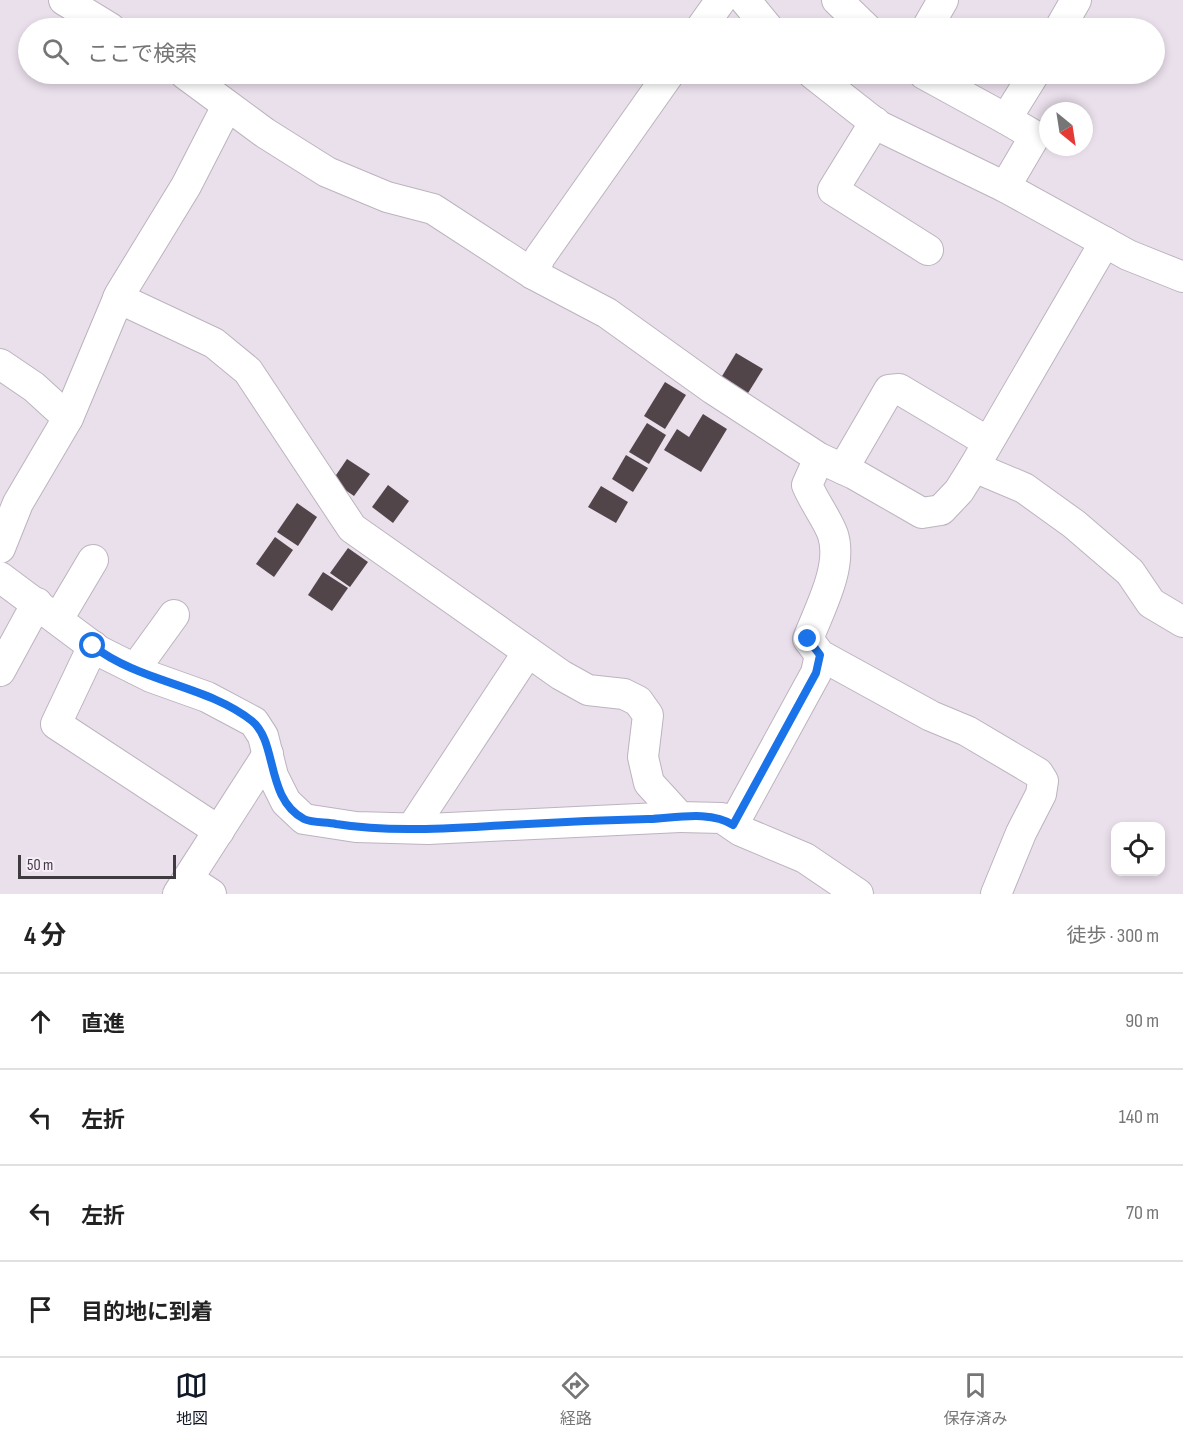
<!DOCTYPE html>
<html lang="ja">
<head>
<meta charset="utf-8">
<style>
	body { margin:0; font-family:"Sofia Sans Condensed","Noto Sans JP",sans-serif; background:#f6f6f6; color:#222 }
	.controls { position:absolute; right:18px; bottom:18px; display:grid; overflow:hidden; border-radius:12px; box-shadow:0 3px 9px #0003 }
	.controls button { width:54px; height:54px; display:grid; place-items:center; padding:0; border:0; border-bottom:2px solid #e0e0e0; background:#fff; color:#222; font:30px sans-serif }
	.compass { position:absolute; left:1039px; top:102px; width:54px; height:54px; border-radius:50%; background:#fff; box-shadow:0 3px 9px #0003; rotate:150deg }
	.scale { position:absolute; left:18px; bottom:15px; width:158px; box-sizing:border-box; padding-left:6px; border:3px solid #3e3a3f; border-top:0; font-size:16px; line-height:21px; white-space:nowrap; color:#3e3a3f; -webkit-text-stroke:4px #f7edf9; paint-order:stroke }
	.stop { position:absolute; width:18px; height:18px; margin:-14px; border:4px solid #1a73e8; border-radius:50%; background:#fff }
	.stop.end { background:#1a73e8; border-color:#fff; box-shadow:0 2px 6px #0008 }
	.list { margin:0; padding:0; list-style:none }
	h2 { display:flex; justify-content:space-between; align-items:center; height:78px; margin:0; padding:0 24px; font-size:26px }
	h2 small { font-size:20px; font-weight:400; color:#767676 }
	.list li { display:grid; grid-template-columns:39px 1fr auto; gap:18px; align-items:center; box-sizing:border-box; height:96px; padding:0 24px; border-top:2px solid #e0e0e0 }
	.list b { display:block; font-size:22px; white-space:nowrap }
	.list em { font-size:20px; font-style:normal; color:#767676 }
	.icon { flex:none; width:33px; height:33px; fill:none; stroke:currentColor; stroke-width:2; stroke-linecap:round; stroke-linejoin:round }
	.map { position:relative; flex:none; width:1183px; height:894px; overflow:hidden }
	.search { position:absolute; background:#fff; box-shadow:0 3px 9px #0003; left:18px; right:18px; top:18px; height:66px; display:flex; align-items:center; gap:15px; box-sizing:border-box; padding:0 21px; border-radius:33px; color:#767676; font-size:22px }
	.sheet { height:462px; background:#fff }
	nav { display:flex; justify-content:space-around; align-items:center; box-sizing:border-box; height:84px; border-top:2px solid #e0e0e0; background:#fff; font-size:16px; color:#767676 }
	nav a { display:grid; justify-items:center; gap:3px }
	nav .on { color:#111827 }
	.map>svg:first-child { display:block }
	.building { fill:#524549 }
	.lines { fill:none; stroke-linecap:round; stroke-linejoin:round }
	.minor-casing { stroke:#bcb3bf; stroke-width:32 }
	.minor { stroke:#fff; stroke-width:30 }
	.route { stroke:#1a73e8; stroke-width:8 }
</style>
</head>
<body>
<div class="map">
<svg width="1183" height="894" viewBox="0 0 1183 894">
	<rect width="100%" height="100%" fill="#eae0ec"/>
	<g class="building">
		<path d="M 736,353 L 763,369 L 740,406 L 713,391 Z"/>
		<path d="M 665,382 L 686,395 L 665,429 L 644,416 Z"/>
		<path d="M 703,414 L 727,429 L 701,472 L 664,450 L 677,429 L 689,437 Z"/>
		<path d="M 647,423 L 666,435 L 649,464 L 629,452 Z"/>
		<path d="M 626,455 L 648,468 L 633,492 L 612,479 Z"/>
		<path d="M 347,459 L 370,474 L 354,496 L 332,481 Z"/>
		<path d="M 388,485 L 409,501 L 393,523 L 372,507 Z"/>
		<path d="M 601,486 L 628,502 L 616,523 L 588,507 Z"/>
		<path d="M 297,503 L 317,517 L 298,546 L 277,532 Z"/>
		<path d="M 275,537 L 293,550 L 274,577 L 256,564 Z"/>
		<path d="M 348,548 L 368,562 L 350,587 L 330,573 Z"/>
		<path d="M 323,572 L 348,588 L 332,611 L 308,595 Z"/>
	</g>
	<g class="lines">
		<g class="minor-casing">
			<g id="minor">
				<path d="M 64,0 L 110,28"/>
				<path d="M 745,0 L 768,28"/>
				<path d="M 837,0 L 866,28"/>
				<path d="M 701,28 L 721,0"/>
				<path d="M 927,28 L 943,0"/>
				<path d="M 1060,28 L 1076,0"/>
				<path d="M 185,74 L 265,133 L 327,172 L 387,197 L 433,209 L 533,274 L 607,313 L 713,389 L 819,458 L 854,474 L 922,513 L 941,510 L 959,491 L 974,467 L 1024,488 L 1074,524 L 1130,572 L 1151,603 L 1183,622"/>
				<path d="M 813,74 L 879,126 L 1005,187 L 1128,255 L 1183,277"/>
				<path d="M 924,74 L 1006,119"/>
				<path d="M 875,122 L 833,190 L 928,250"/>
				<path d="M 1005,187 L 1035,136 L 1006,119 L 1034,74"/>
				<path d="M 533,274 L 540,257 L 669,74"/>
				<path d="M 118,298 L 214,343 L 248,371 L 352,528 L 561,675 L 588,690 L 624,694 L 638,701 L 648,715 L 643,757 L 649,783 L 680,817 L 722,818 L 741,831 L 805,858 L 858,894"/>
				<path d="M 0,364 L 34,387 L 68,418 L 18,503 L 0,548"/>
				<path d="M 68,418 L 120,294 L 186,186 L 227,106"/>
				<path d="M 819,458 L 807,485 C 814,502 829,522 833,535 C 843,567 819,610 808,639 L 820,655 L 931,716 L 967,731 L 1038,773 L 1043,781 L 1041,794 L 1021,833 L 996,894"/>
				<path d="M 974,467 L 1105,242"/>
				<path d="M 843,469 L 889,390 L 899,389 L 988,442"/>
				<path d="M 0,577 L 99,651 L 151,677 L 207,697 L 254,722 L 263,736 L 273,776 L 286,802 L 304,819 L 356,827 L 428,829 L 680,817"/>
				<path d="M 58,619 L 93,560"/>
				<path d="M 93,646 L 56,724 L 219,831"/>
				<path d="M 135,669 L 174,615"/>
				<path d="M 0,671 L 37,603"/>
				<path d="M 733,825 L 816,673 L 820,655"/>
				<path d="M 412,828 L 528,652"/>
				<path d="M 188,879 L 211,894"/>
				<path d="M 178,894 L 268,754"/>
			</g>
		</g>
		<use href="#minor" class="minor"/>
	</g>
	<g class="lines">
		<path class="route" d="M 93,646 C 139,682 209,686 252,721 C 278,742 265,798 304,819 C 312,823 327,822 336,824 C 392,833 451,828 508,825 C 555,822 602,820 649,819 C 674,818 711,810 733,825 L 816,673 L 820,655 L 808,639"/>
	</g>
</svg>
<div class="controls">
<button><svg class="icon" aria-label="locate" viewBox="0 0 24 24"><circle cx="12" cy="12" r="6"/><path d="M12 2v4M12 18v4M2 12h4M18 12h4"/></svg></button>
</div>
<svg class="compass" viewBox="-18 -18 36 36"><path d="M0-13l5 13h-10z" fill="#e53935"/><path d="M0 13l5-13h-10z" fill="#767676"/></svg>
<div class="scale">50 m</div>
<div class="stop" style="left:93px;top:646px"></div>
<div class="stop end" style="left:808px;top:639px"></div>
<div class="search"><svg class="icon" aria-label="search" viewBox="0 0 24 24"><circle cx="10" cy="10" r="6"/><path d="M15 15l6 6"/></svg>ここで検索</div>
</div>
<section class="sheet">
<h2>4 分<small>徒歩 · 300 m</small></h2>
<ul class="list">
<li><svg class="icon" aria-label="ahead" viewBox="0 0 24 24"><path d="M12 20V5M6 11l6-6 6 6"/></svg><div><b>直進</b></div><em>90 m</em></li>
<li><svg class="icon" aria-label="left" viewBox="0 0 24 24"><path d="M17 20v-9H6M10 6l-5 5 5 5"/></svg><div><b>左折</b></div><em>140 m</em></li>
<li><svg class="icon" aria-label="left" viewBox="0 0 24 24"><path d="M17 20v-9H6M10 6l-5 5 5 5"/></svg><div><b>左折</b></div><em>70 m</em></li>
<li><svg class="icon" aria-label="arrive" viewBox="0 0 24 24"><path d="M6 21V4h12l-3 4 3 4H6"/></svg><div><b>目的地に到着</b></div></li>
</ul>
</section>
<nav>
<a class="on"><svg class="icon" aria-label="map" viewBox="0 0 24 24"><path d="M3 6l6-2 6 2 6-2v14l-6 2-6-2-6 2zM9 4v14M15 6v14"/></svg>地図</a>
<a><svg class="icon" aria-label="directions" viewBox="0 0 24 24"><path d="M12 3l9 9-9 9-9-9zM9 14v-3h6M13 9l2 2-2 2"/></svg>経路</a>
<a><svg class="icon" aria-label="saved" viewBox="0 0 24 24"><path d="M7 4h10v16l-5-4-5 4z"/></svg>保存済み</a>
</nav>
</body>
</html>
